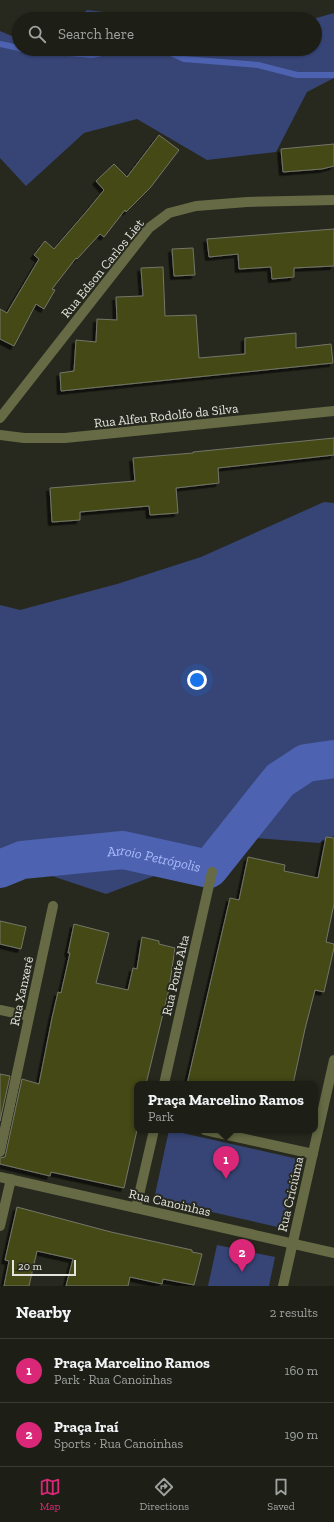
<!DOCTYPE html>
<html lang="en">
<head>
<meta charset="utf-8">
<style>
	body { margin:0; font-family:"Zilla Slab",serif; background:#2a2c23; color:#f1f3f6 }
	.scale { position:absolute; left:12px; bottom:10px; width:64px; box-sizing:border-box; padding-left:4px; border:2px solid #e4e5de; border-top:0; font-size:11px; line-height:14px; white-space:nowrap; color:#e4e5de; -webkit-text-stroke:3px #27291e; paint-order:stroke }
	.you { position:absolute; left:197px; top:680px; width:14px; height:14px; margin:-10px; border:3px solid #fff; border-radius:50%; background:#1a73e8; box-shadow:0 0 0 6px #1a73e833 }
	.badge { display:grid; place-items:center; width:26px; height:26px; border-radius:50%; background:#db2777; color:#fff; font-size:13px; font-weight:700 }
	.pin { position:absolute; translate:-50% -33px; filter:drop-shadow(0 1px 2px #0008) }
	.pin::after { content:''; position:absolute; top:21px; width:14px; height:12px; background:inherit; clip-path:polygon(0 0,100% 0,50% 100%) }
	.popup { position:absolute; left:134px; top:1081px; width:184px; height:52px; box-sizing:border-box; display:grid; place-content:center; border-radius:8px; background:#1d1f16; filter:drop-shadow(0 1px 3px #0005); font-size:13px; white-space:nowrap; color:#a0a2a1 }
	.popup b { font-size:15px; color:#f1f3f6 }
	.popup::after { content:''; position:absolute; left:50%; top:100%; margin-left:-8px; border:8px solid transparent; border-top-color:#1d1f16 }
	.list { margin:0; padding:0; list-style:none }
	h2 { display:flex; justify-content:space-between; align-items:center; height:52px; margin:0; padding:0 16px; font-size:17px }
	h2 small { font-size:13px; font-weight:400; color:#a0a2a1 }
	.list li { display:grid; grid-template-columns:26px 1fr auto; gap:12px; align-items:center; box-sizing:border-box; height:64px; padding:0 16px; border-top:1px solid #3b3d35 }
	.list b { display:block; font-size:15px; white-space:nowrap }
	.list p { margin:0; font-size:13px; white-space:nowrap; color:#a0a2a1 }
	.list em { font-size:13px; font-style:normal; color:#a0a2a1 }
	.icon { flex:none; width:22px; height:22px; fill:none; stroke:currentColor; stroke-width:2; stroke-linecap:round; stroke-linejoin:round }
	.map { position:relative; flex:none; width:334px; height:1286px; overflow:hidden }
	.search { position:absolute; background:#1d1f16; box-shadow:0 1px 3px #0004; left:12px; right:12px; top:12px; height:44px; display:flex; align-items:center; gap:10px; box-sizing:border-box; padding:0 14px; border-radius:22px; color:#a0a2a1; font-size:15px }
	.sheet { height:180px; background:#1d1f16 }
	nav { display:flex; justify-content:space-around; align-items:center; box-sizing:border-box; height:56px; border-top:1px solid #3b3d35; background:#1d1f16; font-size:11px; color:#a0a2a1 }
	nav a { display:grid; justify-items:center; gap:2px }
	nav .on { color:#db2777 }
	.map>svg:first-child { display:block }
	.green { fill:#374576 }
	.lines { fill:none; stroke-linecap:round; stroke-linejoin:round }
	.stream { stroke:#4d63b1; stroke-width:6 }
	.river { stroke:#4d63b1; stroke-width:38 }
	.building { fill:#444912; stroke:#74766a; filter:url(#shadow) }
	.minor { stroke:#666b45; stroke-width:10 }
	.labels { text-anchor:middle; stroke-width:4; stroke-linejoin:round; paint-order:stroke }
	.street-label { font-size:13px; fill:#e4e5de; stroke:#27291e }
	.water-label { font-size:14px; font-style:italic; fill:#a8bdfd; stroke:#27291e }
</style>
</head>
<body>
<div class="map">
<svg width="334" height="1286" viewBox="0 0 334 1286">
	<defs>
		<filter id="shadow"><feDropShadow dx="-3.5" dy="3.5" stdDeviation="0" flood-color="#0009"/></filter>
	</defs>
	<rect width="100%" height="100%" fill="#27291e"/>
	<g class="green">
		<path d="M 87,10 L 156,18 L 159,19 L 77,19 Z"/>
		<path d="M 334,13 L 334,78 L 307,92 L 276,152 L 207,160 L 137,119 L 84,133 L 26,186 L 0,158 L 0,31 L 19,39 L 19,49 L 315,49 L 315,19 L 313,19 Z"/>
		<path d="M 324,502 L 334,503 L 334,836 L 319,843 L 256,838 L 106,894 L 31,869 L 0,883 L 0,605 L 20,610 L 117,584 L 201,557 Z"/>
		<path d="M 169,1130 L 298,1159 L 282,1228 L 154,1199 Z"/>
		<path d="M 217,1245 L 275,1257 L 269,1286 L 208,1286 Z"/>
	</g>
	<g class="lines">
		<g class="stream">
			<path d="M 0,44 L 19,48"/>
			<path d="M 21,49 L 92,55 L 106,52 L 113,49"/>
			<path d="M 162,49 L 184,59 L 258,65 L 297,75 L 334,75"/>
		</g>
		<path class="river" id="s1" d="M 0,869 L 22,860 L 123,850 L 209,869 L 280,780 L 306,763 L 334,759"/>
	</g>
	<g class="building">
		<path d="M 159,135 L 179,150 L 150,188 L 126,212 L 125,210 L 104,237 L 100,234 L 77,259 L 76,258 L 52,289 L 55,290 L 44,309 L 36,304 L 14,346 L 0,339 L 0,309 L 7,313 L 39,259 L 34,255 L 45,241 L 54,249 L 86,212 L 104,190 L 96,181 L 114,164 L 127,177 Z"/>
		<path d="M 334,144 L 334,166 L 322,169 L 283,172 L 281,149 Z"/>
		<path d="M 334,229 L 334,266 L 294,268 L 294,277 L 272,279 L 271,267 L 239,269 L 238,254 L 209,257 L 207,239 Z"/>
		<path d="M 193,248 L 195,275 L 174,276 L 172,249 Z"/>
		<path d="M 163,267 L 165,316 L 196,315 L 199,358 L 245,354 L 245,338 L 296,333 L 296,348 L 331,344 L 333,363 L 61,391 L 60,373 L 74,371 L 76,340 L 96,342 L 97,319 L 117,320 L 116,297 L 143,296 L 141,268 Z"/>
		<path d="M 334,438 L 334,455 L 218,468 L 219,483 L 176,488 L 178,513 L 150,515 L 149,506 L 80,512 L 80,520 L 52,522 L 50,488 L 135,481 L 133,458 L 193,453 L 193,452 Z"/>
		<path d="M 326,837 L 334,838 L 334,904 L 326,942 L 334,944 L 334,948 L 324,992 L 315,990 L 305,1029 L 293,1084 L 187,1084 L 230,898 L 239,900 L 248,857 L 285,865 L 284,871 L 318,878 Z"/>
		<path d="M 0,921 L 26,927 L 21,949 L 0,944 Z"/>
		<path d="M 74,924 L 109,933 L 96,983 L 128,990 L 133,968 L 137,969 L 142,937 L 159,941 L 159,944 L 175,948 L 169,989 L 146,1084 L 137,1084 L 137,1130 L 124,1188 L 51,1172 L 50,1176 L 0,1164 L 0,1158 L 5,1157 L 6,1153 L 22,1079 L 39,1084 L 52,1018 L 58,992 L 61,993 L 70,953 L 68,953 Z"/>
		<path d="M 0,1074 L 10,1076 L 0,1121 Z"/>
		<path d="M 17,1207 L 111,1232 L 192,1250 L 192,1252 L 202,1254 L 194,1285 L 163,1279 L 162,1284 L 130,1277 L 128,1286 L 66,1286 L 73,1259 L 37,1251 L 29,1286 L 4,1286 L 9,1261 L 5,1260 Z"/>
	</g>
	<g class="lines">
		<g class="minor">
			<path d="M 0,418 L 149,228 L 169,213 L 196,206 L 247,202 L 334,200"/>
			<path d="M 0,435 L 24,438 L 65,438 L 334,411"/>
			<path d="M 0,1010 L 29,1016"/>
			<path d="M 164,1084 L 212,872"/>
			<path d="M 205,1130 L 313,1154"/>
			<path d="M 0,1152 L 53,906"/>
			<path d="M 0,1177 L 334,1253"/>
			<path d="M 136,1208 L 154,1130"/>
			<path d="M 0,1226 L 11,1179"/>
			<path d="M 283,1286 L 334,1060"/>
		</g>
	</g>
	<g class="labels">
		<g class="street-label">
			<text transform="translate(102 268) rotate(-51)" y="5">Rua Edson Carlos Liet</text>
			<text transform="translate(166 415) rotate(-6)" y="5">Rua Alfeu Rodolfo da Silva</text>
			<text transform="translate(175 975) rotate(-77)" y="5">Rua Ponte Alta</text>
			<text transform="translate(21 991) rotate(-78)" y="5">Rua Xanxerê</text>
			<text transform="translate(290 1194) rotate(-77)" y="5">Rua Criciúma</text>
			<text transform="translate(170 1202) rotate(13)" y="5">Rua Canoinhas</text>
		</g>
		<g class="water-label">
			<text dy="5" stroke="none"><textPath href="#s1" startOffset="157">Arroio Petrópolis</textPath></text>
		</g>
	</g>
</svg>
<div class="scale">20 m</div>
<div class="you"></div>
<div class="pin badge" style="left:226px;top:1179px">1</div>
<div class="popup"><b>Praça Marcelino Ramos</b>Park</div>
<div class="pin badge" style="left:242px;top:1272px">2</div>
<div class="search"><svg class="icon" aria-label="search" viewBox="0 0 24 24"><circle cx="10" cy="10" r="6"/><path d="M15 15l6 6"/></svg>Search here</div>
</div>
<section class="sheet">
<h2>Nearby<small>2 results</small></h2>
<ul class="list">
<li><span class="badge">1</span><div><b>Praça Marcelino Ramos</b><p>Park · Rua Canoinhas</p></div><em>160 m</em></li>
<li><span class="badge">2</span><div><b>Praça Iraí</b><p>Sports · Rua Canoinhas</p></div><em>190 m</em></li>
</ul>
</section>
<nav>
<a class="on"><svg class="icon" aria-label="map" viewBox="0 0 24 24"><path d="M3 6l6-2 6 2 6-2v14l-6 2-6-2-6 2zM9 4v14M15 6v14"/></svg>Map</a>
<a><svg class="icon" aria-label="directions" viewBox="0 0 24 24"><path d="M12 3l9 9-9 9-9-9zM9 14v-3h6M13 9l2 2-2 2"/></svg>Directions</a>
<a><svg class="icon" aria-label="saved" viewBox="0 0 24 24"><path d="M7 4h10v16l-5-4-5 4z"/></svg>Saved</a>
</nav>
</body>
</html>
